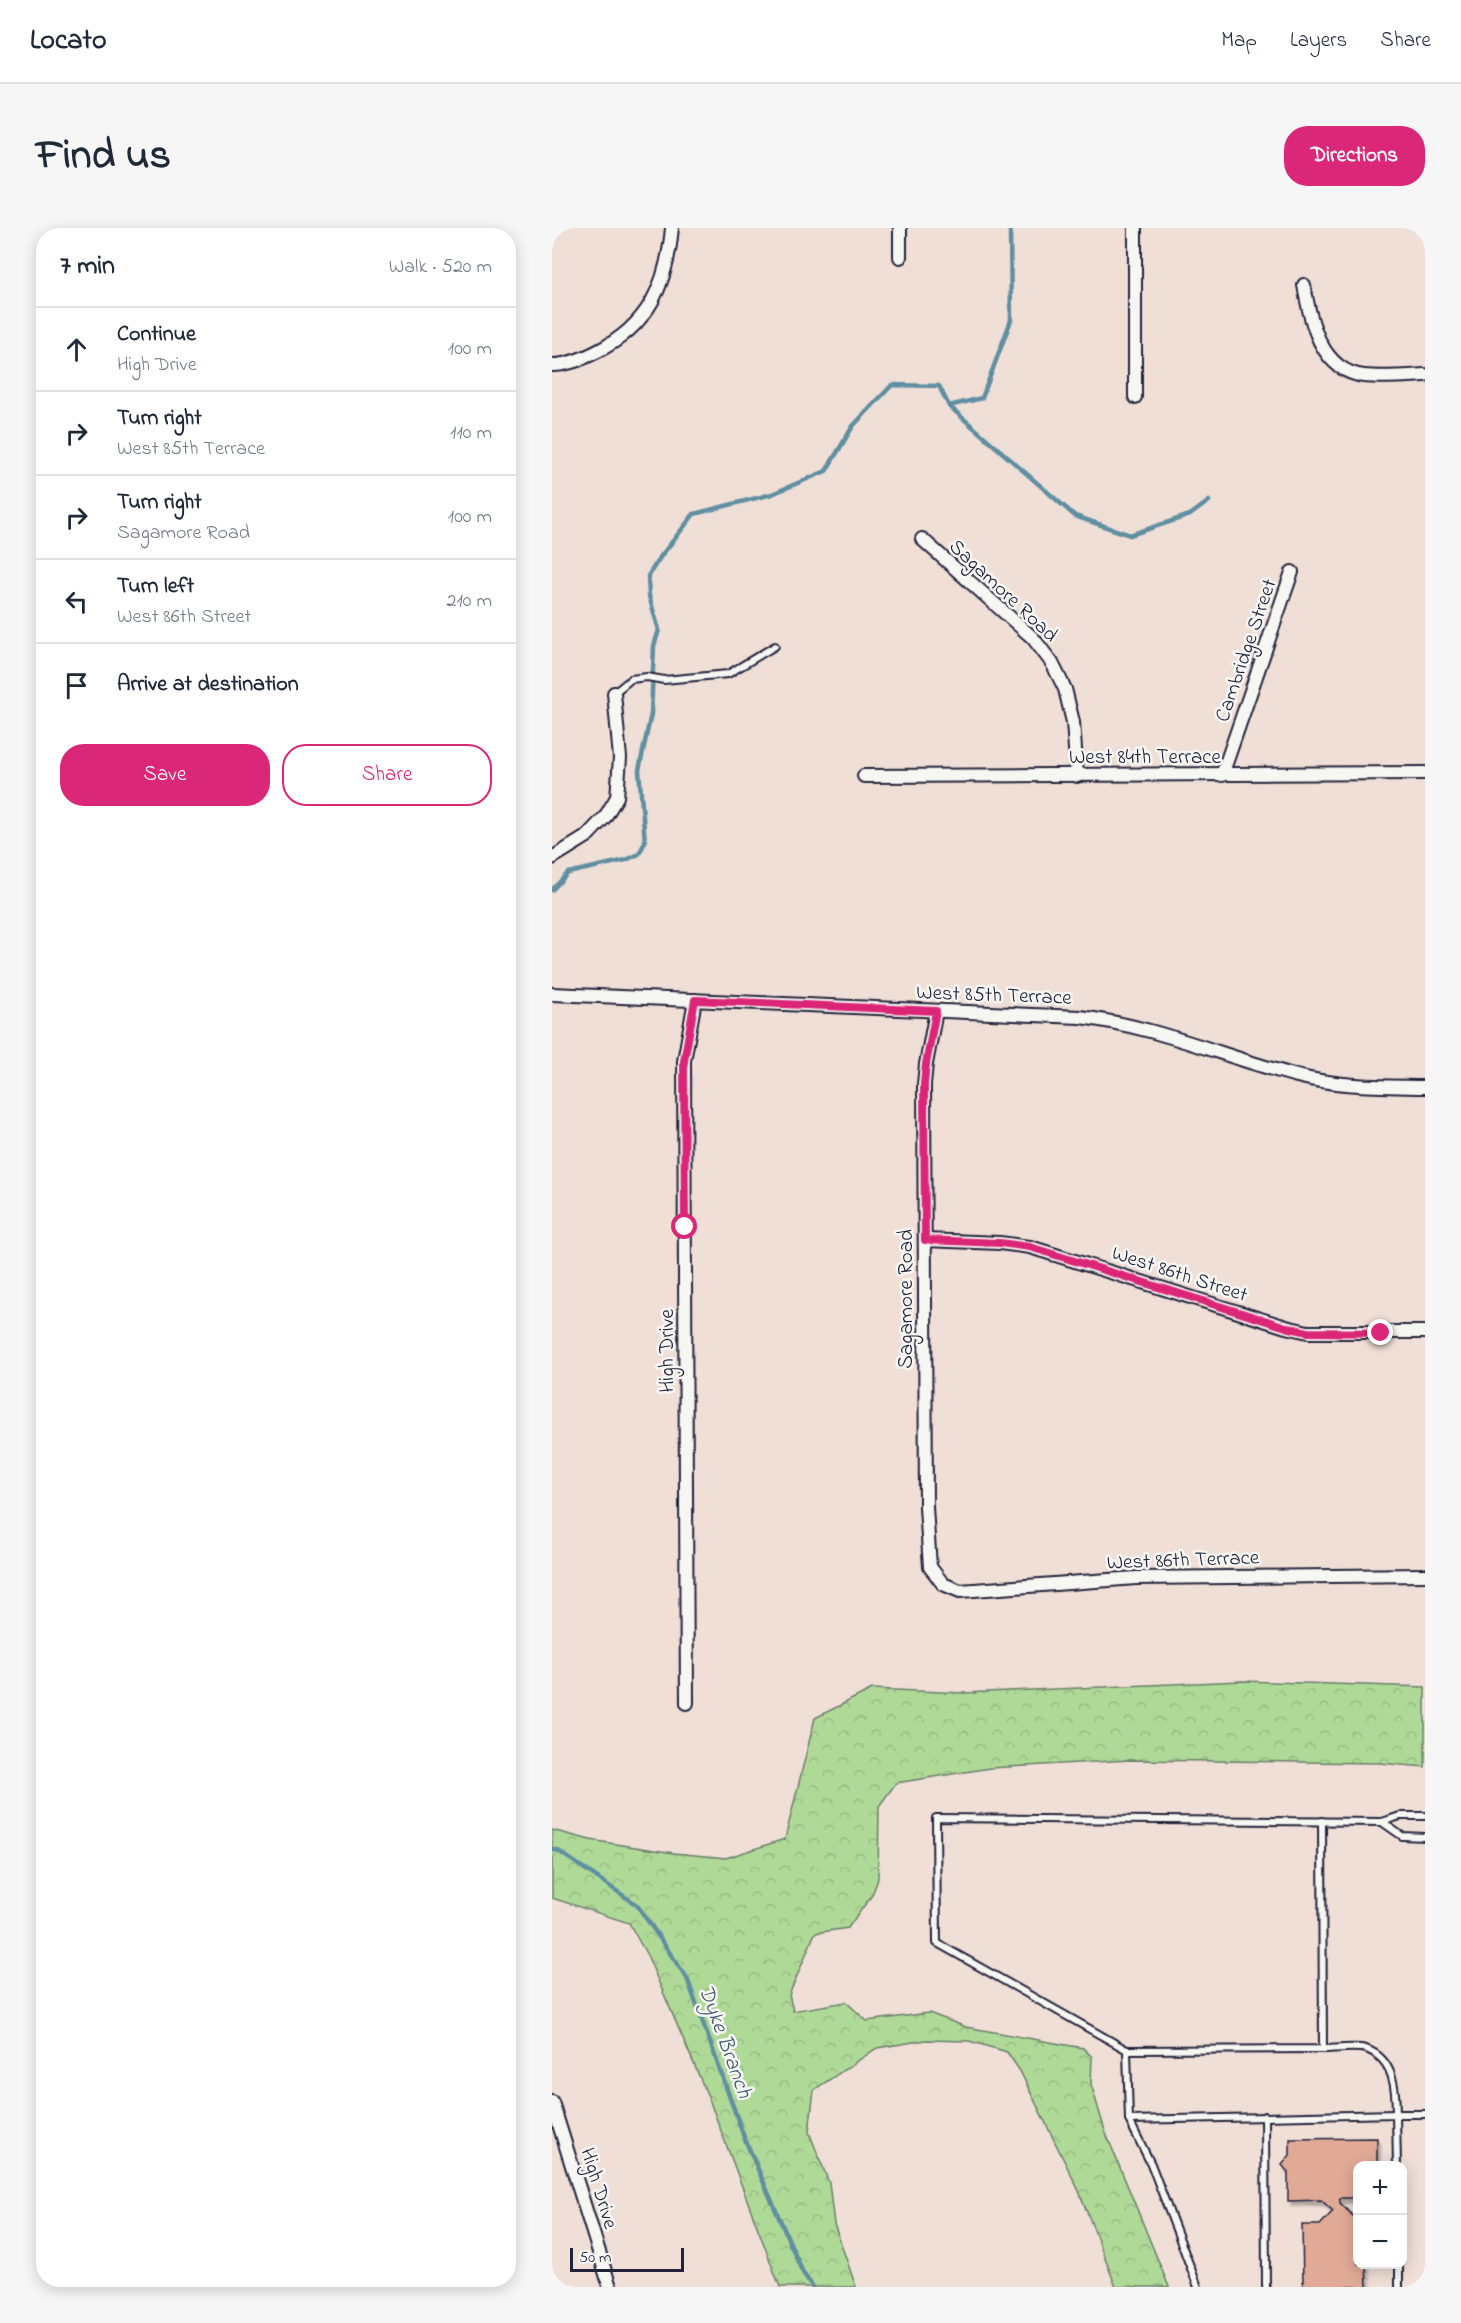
<!DOCTYPE html>
<html lang="en">
<head>
<meta charset="utf-8">
<style>
	body { margin:0; font-family:"Indie Flower",sans-serif; background:#f6f6f7; color:#1f2937 }
	.controls { position:absolute; right:18px; bottom:18px; display:grid; overflow:hidden; border-radius:12px; box-shadow:0 3px 15px #0003 }
	.controls button { width:54px; height:54px; display:grid; place-items:center; padding:0; border:0; border-bottom:2px solid #e0e1e3; background:#fff; color:#1f2937; font:30px sans-serif }
	.scale { position:absolute; left:18px; bottom:15px; width:114px; box-sizing:border-box; padding-left:6px; border:3px solid #22223b; border-top:0; font-size:16px; line-height:21px; white-space:nowrap; color:#22223b; -webkit-text-stroke:4px #f6f6f2; paint-order:stroke }
	.stop { position:absolute; width:18px; height:18px; margin:-14px; border:4px solid #db2777; border-radius:50%; background:#fff }
	.stop.end { background:#db2777; border-color:#fff; box-shadow:0 2px 6px #0008 }
	.list { margin:0; padding:0; list-style:none }
	h2 { display:flex; justify-content:space-between; align-items:center; height:78px; margin:0; padding:0 24px; font-size:26px }
	h2 small { font-size:20px; font-weight:400; color:#747a83 }
	.list li { display:grid; grid-template-columns:39px 1fr auto; gap:18px; align-items:center; box-sizing:border-box; height:84px; padding:0 24px; border-top:2px solid #e0e1e3 }
	.list b { display:block; font-size:22px; white-space:nowrap }
	.list p { margin:0; font-size:20px; white-space:nowrap; color:#747a83 }
	.list em { font-size:20px; font-style:normal; color:#747a83 }
	.actions { display:flex; gap:12px; padding:18px 24px }
	.actions a { flex:1; padding:14px 0; border:2px solid #db2777; border-radius:24px; text-align:center; font-size:21px; color:#db2777 }
	.actions .main { background:#db2777; color:#fff }
	.icon { flex:none; width:33px; height:33px; fill:none; stroke:currentColor; stroke-width:2; stroke-linecap:round; stroke-linejoin:round }
	.map { position:relative; flex:none; width:873px; height:2059px; overflow:hidden; border-radius:24px }
	header { display:flex; align-items:center; gap:36px; box-sizing:border-box; height:84px; padding:0 30px; background:#fff; border-bottom:2px solid #e0e1e3 }
	header strong { font-size:28px }
	nav { display:flex; gap:33px; margin-inline-start:auto; font-size:21px }
	.intro { display:flex; align-items:center; justify-content:space-between; box-sizing:border-box; height:144px; padding:0 36px }
	h1 { margin:0; font-size:42px }
	.button { padding:15px 27px; border-radius:24px; background:#db2777; color:#fff; font-size:21px; font-weight:700 }
	main { display:flex; gap:36px; padding:0 36px }
	aside { flex:1; background:#fff; border-radius:24px; box-shadow:0 3px 15px #0003 }
	.map>svg:first-child { display:block }
	.forest { fill:url(#forest-crowns); stroke:#687e69; stroke-width:1.5 }
	.lines { fill:none; stroke-linecap:round; stroke-linejoin:round }
	.stream { stroke:#5f8fa1; stroke-width:4.5 }
	.building { fill:#e1aa97; stroke:#22223b; stroke-width:1.5; filter:url(#shadow) }
	.lane-casing { stroke:#22223b; stroke-width:10 }
	.street-casing { stroke:#22223b; stroke-width:16 }
	.lane { stroke:#f6f6f2; stroke-width:6 }
	.street { stroke:#f6f6f2; stroke-width:12 }
	.route { stroke:#db2777; stroke-width:8 }
	.labels { text-anchor:middle; stroke-width:5; stroke-linejoin:round; paint-order:stroke }
	.street-label { font-size:21px; fill:#22223b; stroke:#f6f6f2 }
	.water-label { font-size:22px; font-style:italic; fill:#41596e; stroke:#f6f6f2 }
</style>
</head>
<body>
<header>
<strong>Locato</strong>
<nav><a>Map</a><a>Layers</a><a>Share</a></nav>
</header>
<div class="intro"><h1>Find us</h1><a class="button">Directions</a></div>
<main>
<aside>
<h2>7 min<small>Walk · 520 m</small></h2>
<ul class="list">
<li><svg class="icon" aria-label="ahead" viewBox="0 0 24 24"><path d="M12 20V5M6 11l6-6 6 6"/></svg><div><b>Continue</b><p>High Drive</p></div><em>100 m</em></li>
<li><svg class="icon" aria-label="right" viewBox="0 0 24 24"><path d="M7 20v-9h11M14 6l5 5-5 5"/></svg><div><b>Turn right</b><p>West 85th Terrace</p></div><em>110 m</em></li>
<li><svg class="icon" aria-label="right" viewBox="0 0 24 24"><path d="M7 20v-9h11M14 6l5 5-5 5"/></svg><div><b>Turn right</b><p>Sagamore Road</p></div><em>100 m</em></li>
<li><svg class="icon" aria-label="left" viewBox="0 0 24 24"><path d="M17 20v-9H6M10 6l-5 5 5 5"/></svg><div><b>Turn left</b><p>West 86th Street</p></div><em>210 m</em></li>
<li><svg class="icon" aria-label="arrive" viewBox="0 0 24 24"><path d="M6 21V4h12l-3 4 3 4H6"/></svg><div><b>Arrive at destination</b></div></li>
</ul>
<div class="actions"><a class="main">Save</a><a>Share</a></div>
</aside>
<div class="map">
<svg width="873" height="2059" viewBox="0 0 873 2059">
	<defs>
		<pattern id="forest-crowns" width="20" height="18" patternUnits="userSpaceOnUse" patternTransform="scale(1.5)"><rect width="20" height="18" fill="#afd997"/><path d="M2 6a3 3 0 1 1 6 0M12 15a3 3 0 1 1 6 0" fill="none" stroke="#96ba83"/></pattern>
		<filter id="shadow"><feDropShadow dx="3" dy="5" stdDeviation="1.5" flood-color="#0004"/></filter>
	</defs>
	<rect width="100%" height="100%" fill="#f0dfd7"/>
	<filter id="ink" filterUnits="userSpaceOnUse"><feTurbulence type="fractalNoise" baseFrequency=".0167" numOctaves="2"/><feDisplacementMap in="SourceGraphic" scale="12" xChannelSelector="R" yChannelSelector="G"/><feConvolveMatrix kernelMatrix="1 2 1 2 8 2 1 2 1" color-interpolation-filters="sRGB"/></filter>
	<g filter="url(#ink)">
		<path class="forest" d="M 690,1453 L 873,1459 L 873,1539 L 827,1535 L 577,1532 L 438,1540 L 344,1555 L 327,1578 L 326,1651 L 320,1667 L 296,1700 L 263,1705 L 237,1767 L 241,1783 L 294,1774 L 315,1793 L 377,1785 L 414,1799 L 531,1820 L 540,1829 L 539,1856 L 553,1903 L 617,2059 L 564,2059 L 527,1963 L 468,1843 L 455,1824 L 417,1813 L 374,1812 L 325,1820 L 262,1862 L 257,1904 L 277,1955 L 282,1996 L 304,2059 L 228,2059 L 157,1871 L 96,1729 L 77,1695 L 0,1670 L 0,1602 L 38,1612 L 122,1625 L 174,1630 L 233,1611 L 263,1490 L 320,1461 L 412,1465 Z"/>
		<g class="lines">
			<g class="stream">
				<path d="M 397,178 L 523,288 L 578,307 L 638,287 L 657,273"/>
				<path d="M 0,662 L 16,645 L 74,632 L 87,626 L 93,614 L 87,542 L 99,486 L 102,418 L 107,402 L 97,368 L 96,348 L 109,328 L 142,286 L 220,266 L 274,243 L 301,198 L 340,157 L 387,158 L 397,178 L 430,170 L 459,92 L 458,0"/>
				<path d="M 0,1622 L 5,1622 L 85,1677 L 135,1750 L 192,1909 L 251,2045 L 261,2059"/>
			</g>
		</g>
		<path class="building" d="M 825,1910 L 825,1938 L 806,1938 L 806,1970 L 788,1970 L 788,1975 L 806,1993 L 806,2036 L 814,2036 L 815,2059 L 751,2059 L 750,1997 L 768,1997 L 781,1983 L 769,1972 L 736,1973 L 736,1944 L 730,1937 L 738,1927 L 738,1911 Z"/>
		<g class="lines">
			<g class="lane-casing">
				<g id="lane">
					<path d="M 62,465 L 79,451 L 95,449 L 112,452 L 176,446 L 223,418"/>
					<path d="M 830,1594 L 850,1608 L 873,1609"/>
					<path d="M 771,1821 C 781,1821 805,1818 814,1821 C 842,1831 844,1861 844,1886 L 873,1886"/>
					<path d="M 575,1822 L 771,1821 L 770,1593"/>
					<path d="M 713,1888 L 714,2059"/>
					<path d="M 577,1892 L 844,1886 L 845,1938"/>
					<path d="M 646,2059 L 599,1936 L 577,1892 L 575,1822 L 385,1715 L 384,1590 L 830,1594 L 848,1588 L 873,1588"/>
					<path d="M 847,2059 L 847,2036"/>
				</g>
			</g>
			<g class="street-casing">
				<g id="street">
					<path d="M 348,0 L 348,29"/>
					<path d="M 752,57 C 758,93 769,143 812,148 C 832,150 853,148 873,147"/>
					<path d="M 0,137 C 16,137 30,131 44,124 C 97,98 115,56 120,0"/>
					<path d="M 583,169 L 583,0"/>
					<path d="M 370,311 L 481,410 L 500,435 L 513,461 L 521,494 L 525,548"/>
					<path d="M 670,547 L 740,344"/>
					<path d="M 312,548 L 873,545"/>
					<path d="M 0,630 L 34,609 L 53,589 L 65,569 L 68,530 L 62,465"/>
					<path d="M 0,766 L 528,789 C 604,798 672,829 745,848 C 787,859 830,858 873,859"/>
					<path d="M 384,783 L 374,836 L 372,856 L 374,1279 L 378,1339 L 391,1356 L 408,1363 L 584,1350 L 873,1347"/>
					<path d="M 373,1012 L 448,1015 L 478,1019 L 734,1099 L 756,1104 L 873,1104"/>
					<path d="M 135,1475 L 132,833 L 143,772"/>
					<path d="M 0,1874 L 58,2059"/>
				</g>
			</g>
			<use href="#lane" class="lane"/>
			<use href="#street" class="street"/>
		</g>
	</g>
	<g class="lines" filter="url(#ink)">
		<path class="route" d="M 133,999 L 132,833 L 143,772 L 384,783 L 374,836 L 372,856 L 373,1012 L 448,1015 L 478,1019 L 734,1099 L 756,1104 L 829,1105"/>
	</g>
	<g class="labels">
		<g class="street-label">
			<text transform="translate(452 362) rotate(43)" y="7">Sagamore Road</text>
			<text transform="translate(693 422) rotate(-71)" y="7">Cambridge Street</text>
			<text x="593" y="535">West 84th Terrace</text>
			<text transform="translate(442 766) rotate(2)" y="7">West 85th Terrace</text>
			<text transform="translate(628 1045) rotate(18)" y="7">West 86th Street</text>
			<text transform="translate(353 1071) rotate(-90)" y="7">Sagamore Road</text>
			<text transform="translate(114 1123) rotate(-90)" y="7">High Drive</text>
			<text transform="translate(631 1331) rotate(-2)" y="7">West 86th Terrace</text>
			<text transform="translate(48 1960) rotate(73)" y="7">High Drive</text>
		</g>
		<g class="water-label">
			<text transform="translate(175 1813) rotate(70)" y="8">Dyke Branch</text>
		</g>
	</g>
</svg>
<div class="controls">
<button>+</button>
<button>−</button>
</div>
<div class="scale">50 m</div>
<div class="stop" style="left:133px;top:999px"></div>
<div class="stop end" style="left:829px;top:1105px"></div>
</div>
</main>
</body>
</html>
